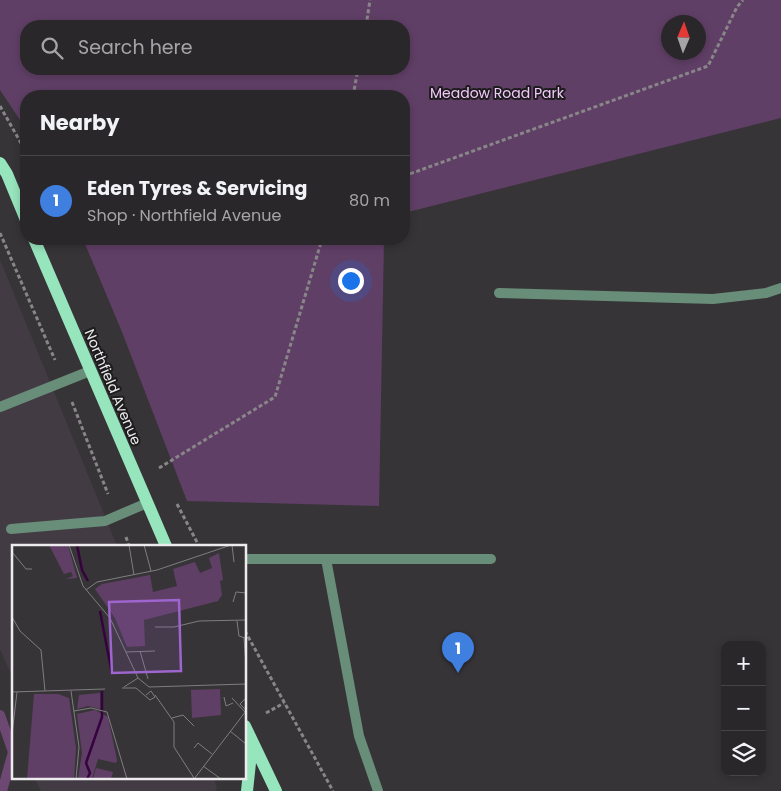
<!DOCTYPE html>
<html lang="en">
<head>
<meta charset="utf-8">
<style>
	body { margin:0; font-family:Poppins,sans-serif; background:#312f31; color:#f1f3f6 }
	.controls { position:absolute; right:15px; bottom:15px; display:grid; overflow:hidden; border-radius:10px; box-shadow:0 2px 8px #0003 }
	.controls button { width:45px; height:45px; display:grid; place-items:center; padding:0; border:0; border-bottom:1px solid #454446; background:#292729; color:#f1f3f6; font:25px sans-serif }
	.compass { position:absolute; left:661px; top:15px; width:45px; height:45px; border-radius:50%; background:#292729; box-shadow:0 2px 8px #0003; rotate:2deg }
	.you { position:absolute; left:350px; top:280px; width:18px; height:18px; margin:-12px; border:4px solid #fff; border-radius:50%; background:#1a73e8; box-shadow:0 0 0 8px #1a73e833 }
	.badge { display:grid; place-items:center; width:32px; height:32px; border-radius:50%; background:#4fd399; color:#fff; font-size:16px; font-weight:700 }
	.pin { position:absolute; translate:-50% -41px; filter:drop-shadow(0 1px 2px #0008) }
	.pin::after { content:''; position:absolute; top:26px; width:18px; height:15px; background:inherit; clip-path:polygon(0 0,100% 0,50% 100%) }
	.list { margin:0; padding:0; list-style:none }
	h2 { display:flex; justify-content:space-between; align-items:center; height:65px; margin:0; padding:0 20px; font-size:21px }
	h2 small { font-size:16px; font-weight:400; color:#a5a5a8 }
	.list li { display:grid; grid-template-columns:32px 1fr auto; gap:15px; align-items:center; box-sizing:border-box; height:90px; padding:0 20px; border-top:1px solid #454446 }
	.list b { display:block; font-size:19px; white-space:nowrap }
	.list p { margin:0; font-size:16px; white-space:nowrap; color:#a5a5a8 }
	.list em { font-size:16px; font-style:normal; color:#a5a5a8 }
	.icon { flex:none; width:28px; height:28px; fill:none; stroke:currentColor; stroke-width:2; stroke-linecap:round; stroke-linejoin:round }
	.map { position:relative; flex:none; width:781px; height:791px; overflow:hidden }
	.search { position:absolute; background:#292729; box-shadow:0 2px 8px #0003; left:20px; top:20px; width:390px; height:55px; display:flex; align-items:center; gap:12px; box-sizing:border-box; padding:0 18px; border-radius:20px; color:#a5a5a8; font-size:19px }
	.panel { position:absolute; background:#292729; box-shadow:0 2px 8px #0003; left:20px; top:90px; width:390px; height:155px; border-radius:20px }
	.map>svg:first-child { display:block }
	.built { fill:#433b44 }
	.green { fill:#603f66; fill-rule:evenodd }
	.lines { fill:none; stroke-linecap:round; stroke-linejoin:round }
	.stream { stroke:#6d4873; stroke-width:10 }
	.path { stroke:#888688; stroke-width:3; stroke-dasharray:4 2.5; stroke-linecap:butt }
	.lane { stroke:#688d79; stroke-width:10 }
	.primary { stroke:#97e5bd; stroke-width:12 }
	.labels { text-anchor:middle; stroke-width:4; stroke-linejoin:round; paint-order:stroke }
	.park-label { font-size:14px; fill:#f5c8fd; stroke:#1d1c1d }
	.street-label { font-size:14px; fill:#edebed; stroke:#1d1c1d }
	.inset-river { fill:none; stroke:#36023f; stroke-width:2.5 }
	.inset-road { fill:none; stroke:#807d80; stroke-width:1 }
	.view { fill:#9d65cd; fill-opacity:0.15; stroke:#9d65cd; stroke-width:2.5 }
	.inset-edge { fill:none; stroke:#edebed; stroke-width:2.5 }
</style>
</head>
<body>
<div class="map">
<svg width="781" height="791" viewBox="0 0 781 791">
	<rect width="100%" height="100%" fill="#373437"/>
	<g class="built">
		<path d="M 0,260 L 117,546 L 14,546 L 14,681 L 0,649 Z"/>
		<path d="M 34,777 L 213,777 L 217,787 L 215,791 L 41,791 Z"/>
	</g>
	<g class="green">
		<path d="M 0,0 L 781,0 L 781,118 L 404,213 L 404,96 L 26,96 L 26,129 L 0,90 ZM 668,22 L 698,22 L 698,52 L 668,52 ZM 26,26 L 404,26 L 404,69 L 26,69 Z"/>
		<path d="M 83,239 L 384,239 L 379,506 L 187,501 L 122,332 Z"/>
	</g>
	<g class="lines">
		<path class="stream" d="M 0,715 L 13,752 L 2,791"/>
		<g class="path">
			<path d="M 366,26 L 370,0"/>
			<path d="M 353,96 L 358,69"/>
			<path d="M 0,106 L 26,152"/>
			<path d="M 404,176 L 708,66 L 737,7 L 743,0"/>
			<path d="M 0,233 L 55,360"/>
			<path d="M 72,402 L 108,494"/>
			<path d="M 159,468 L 275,397 L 322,239"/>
			<path d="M 177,504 L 199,546"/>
			<path d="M 126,537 L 129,546"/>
			<path d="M 245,631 L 333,791"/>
			<path d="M 266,713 L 284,703"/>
		</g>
		<g class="lane">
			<path d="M 499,293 L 713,299 L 766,293 L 781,288"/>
			<path d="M 0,407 L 90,371"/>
			<path d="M 11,529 L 105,521 L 147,503"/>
			<path d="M 245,559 L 491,559"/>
			<path d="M 326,559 L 359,736 L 378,791"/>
		</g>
		<g class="primary">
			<path d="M 0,163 L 7,174 L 26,220"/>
			<path d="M 34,239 L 166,546"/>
			<path d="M 245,726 L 276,791"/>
			<path d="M 247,791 L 252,744"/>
		</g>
	</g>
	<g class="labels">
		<g class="park-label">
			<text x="497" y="98">Meadow Road Park</text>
		</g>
		<g class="street-label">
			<text transform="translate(113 387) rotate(67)" y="5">Northfield Avenue</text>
		</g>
	</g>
	<g transform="translate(12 545)">
		<rect width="234" height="234" fill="#373437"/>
		<path d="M 37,0 L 56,0 L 65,33 L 54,34 L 61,31 L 59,27 L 52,29 ZM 207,8 L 211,35 L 208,36 L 210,50 L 206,56 L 132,75 L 133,101 L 115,102 L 103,73 L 83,44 L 90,39 L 138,30 L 141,47 L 165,41 L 161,24 L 183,17 L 188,28 L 200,23 L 197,13 ZM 208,144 L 209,170 L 180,173 L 179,145 ZM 88,148 L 88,164 L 76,161 L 65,164 L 67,150 ZM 22,149 L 46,149 L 57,153 L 64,203 L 62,234 L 15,234 ZM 83,165 L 96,172 L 105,215 L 104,218 L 86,214 L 80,234 L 66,234 L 70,208 L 65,169 ZM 84,223 L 101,227 L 99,234 L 81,234 Z" fill="#603f66"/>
		<path class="inset-river" d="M 65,0 L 70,25 L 76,36M 88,66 L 100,129M 75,234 L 78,228 L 74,218 L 90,172 L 90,146"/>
		<path class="inset-road" d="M 57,0 L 71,41 L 98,73 L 126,133 L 137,142M 117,0 L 122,30M 132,0 L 139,26M 220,0 L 222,17M 0,7 L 14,24 L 20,24M 74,45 L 85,37 L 145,25 L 219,0M 221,57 L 224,47 L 234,48M 0,72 L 8,86 L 29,105 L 33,146M 225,76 L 227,91 L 233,93M 143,82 L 162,82 L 187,76 L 234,75M 232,93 L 234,120M 128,106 L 136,134M 114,107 L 143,106M 112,142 L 126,133M 137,142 L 234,139M 110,143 L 124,143 L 138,155 L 143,152 L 139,146 L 134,150M 59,146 L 67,202 L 64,234M 0,147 L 93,144M 143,150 L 162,177 L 162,202 L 182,233M 212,152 L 214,161 L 221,158M 220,153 L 233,167M 233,154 L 228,159 L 234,165M 62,166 L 79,163 L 95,167 L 115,234M 160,173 L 171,170 L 182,181M 218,186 L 234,199M 0,189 L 5,147M 182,203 L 186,198 L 200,209M 191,221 L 209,234M 182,234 L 234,166"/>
		<path class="view" d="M 167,55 L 169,126 L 100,128 L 97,57 Z"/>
		<rect width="234" height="234" class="inset-edge"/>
	</g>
</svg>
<div class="controls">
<button>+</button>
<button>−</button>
<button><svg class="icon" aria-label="layers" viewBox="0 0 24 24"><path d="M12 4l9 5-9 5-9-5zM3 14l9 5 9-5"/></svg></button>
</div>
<svg class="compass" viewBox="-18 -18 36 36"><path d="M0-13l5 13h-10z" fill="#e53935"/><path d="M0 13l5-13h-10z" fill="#a5a5a8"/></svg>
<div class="you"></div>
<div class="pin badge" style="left:458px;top:673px;background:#3f7fe0">1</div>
<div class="search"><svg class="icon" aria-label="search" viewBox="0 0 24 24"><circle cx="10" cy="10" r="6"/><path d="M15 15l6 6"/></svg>Search here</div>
<section class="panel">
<h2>Nearby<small></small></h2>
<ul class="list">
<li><span class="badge" style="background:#3f7fe0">1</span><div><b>Eden Tyres &amp; Servicing</b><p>Shop · Northfield Avenue</p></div><em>80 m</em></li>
</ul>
</section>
</div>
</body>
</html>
